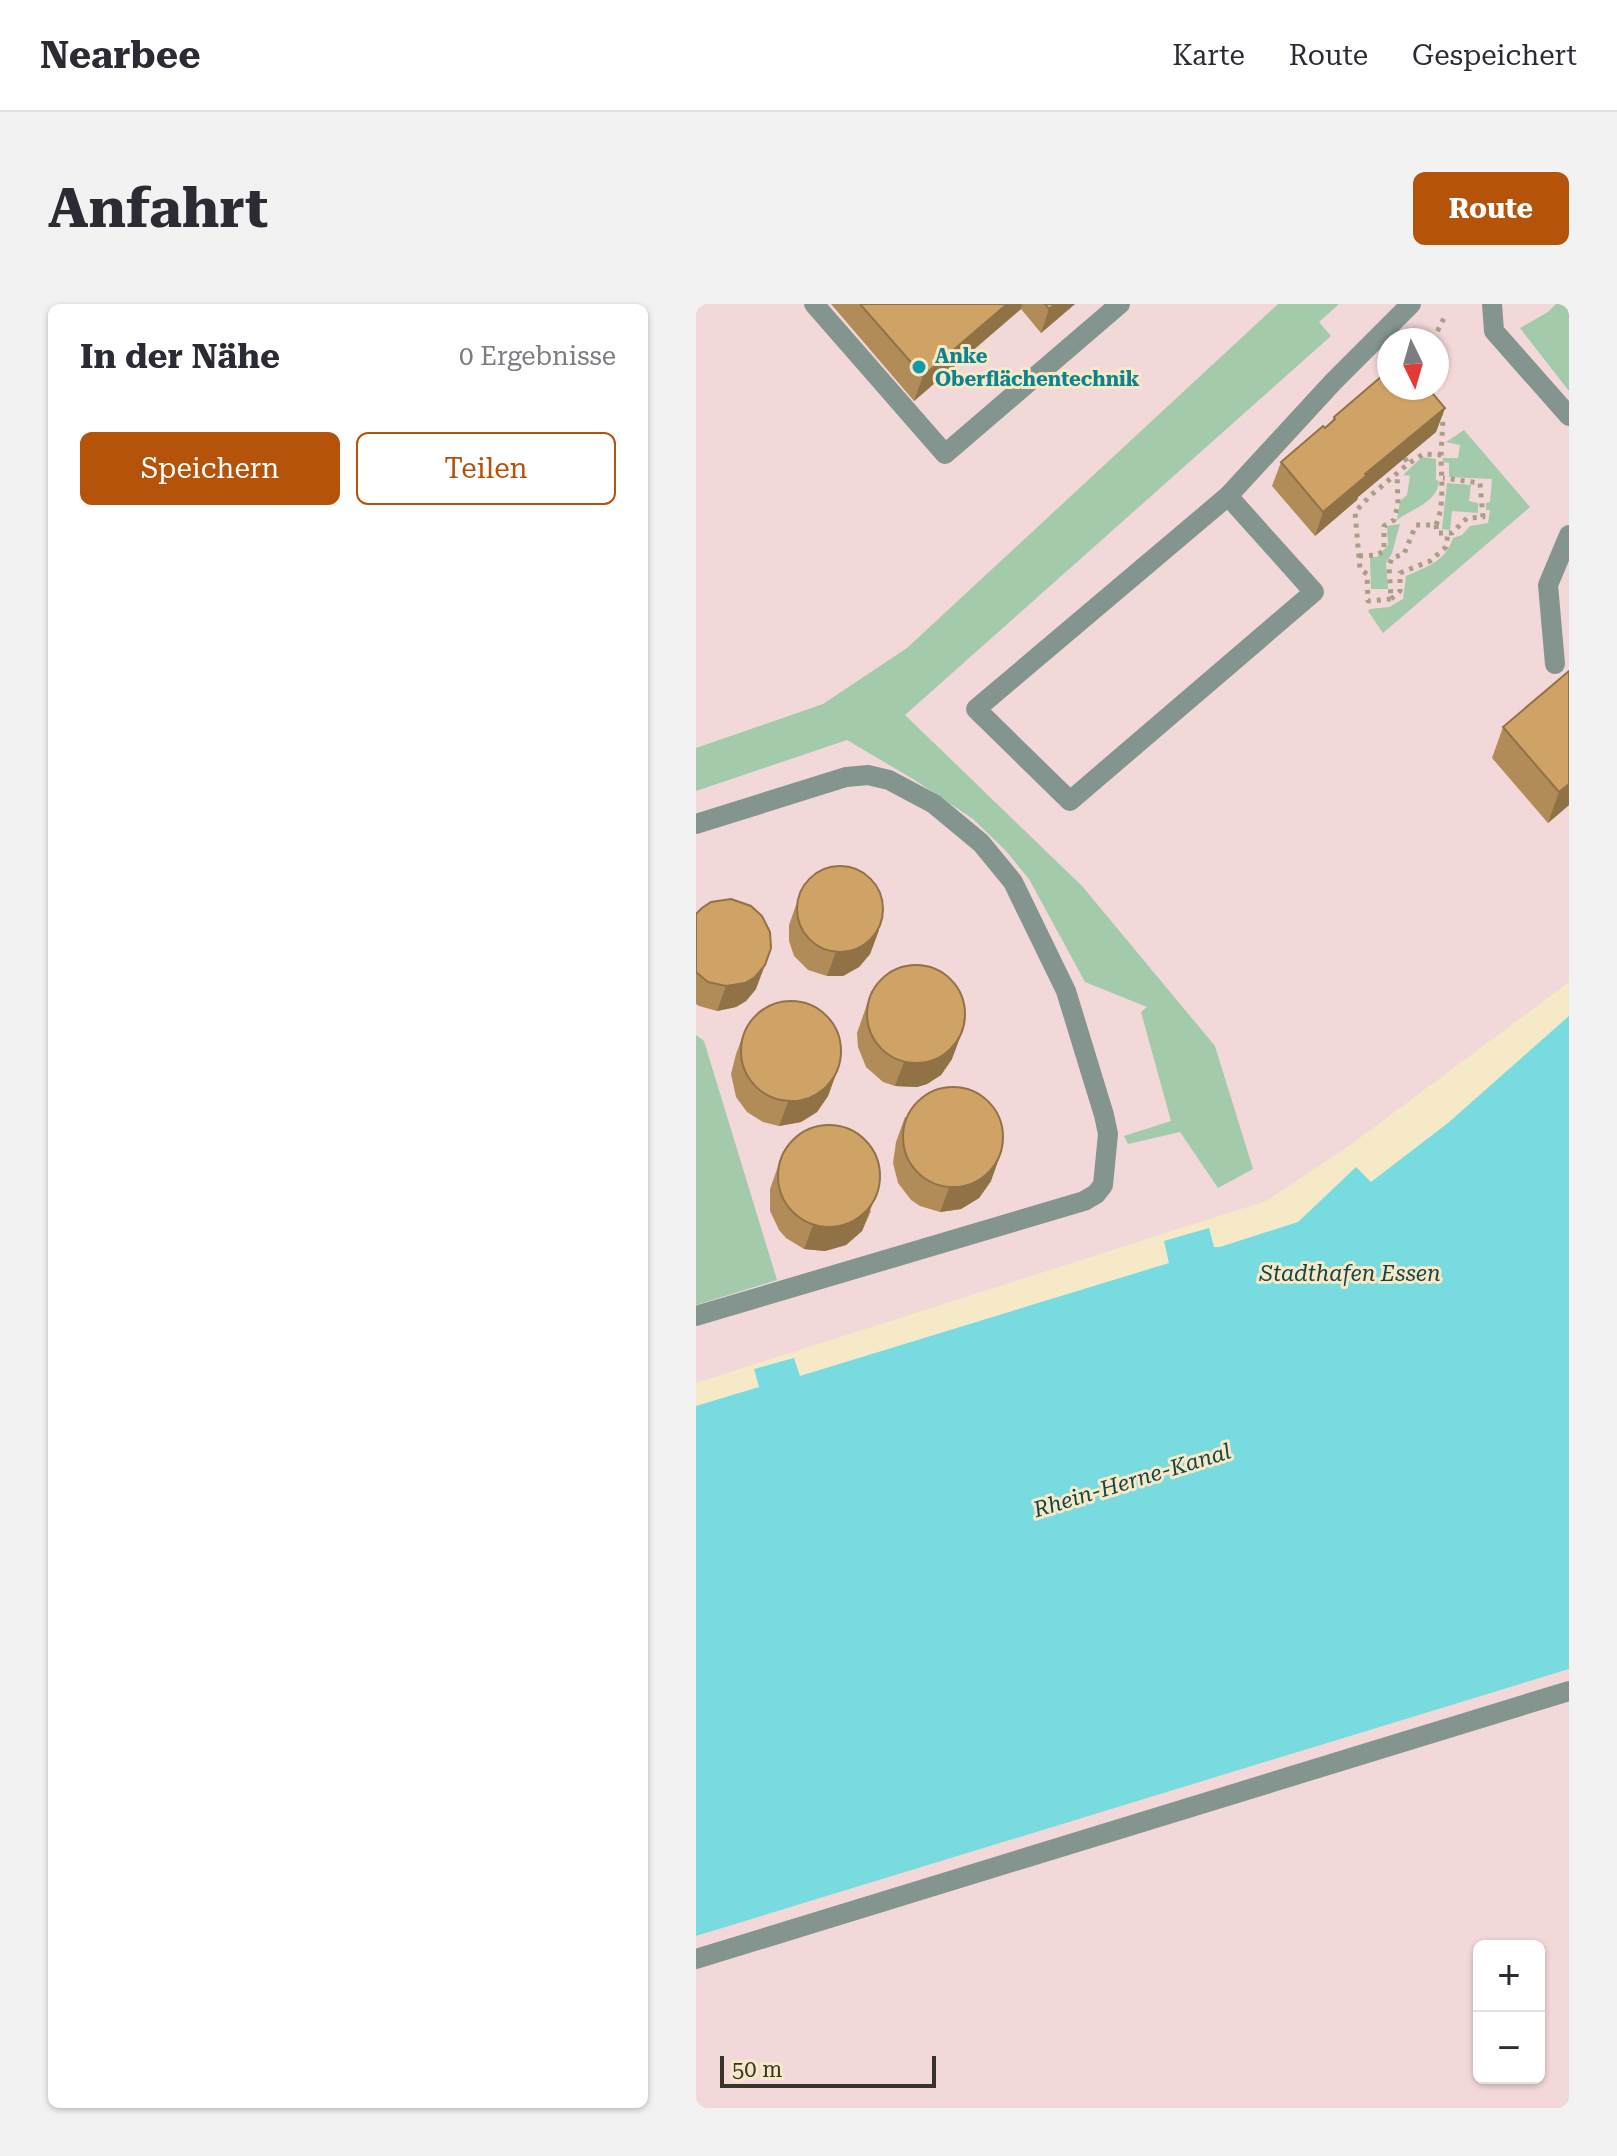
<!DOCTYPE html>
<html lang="de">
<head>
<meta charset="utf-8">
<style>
	body { margin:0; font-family:"Roboto Serif",serif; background:#f2f2f3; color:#2b2b33 }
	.controls { position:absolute; right:24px; bottom:24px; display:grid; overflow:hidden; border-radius:12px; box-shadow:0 2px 6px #0004 }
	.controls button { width:72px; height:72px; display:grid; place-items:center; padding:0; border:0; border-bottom:2px solid #e1e1e2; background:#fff; color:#2b2b33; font:40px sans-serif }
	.compass { position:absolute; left:681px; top:24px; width:72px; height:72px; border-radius:50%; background:#fff; box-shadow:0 2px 6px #0004; rotate:175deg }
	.scale { position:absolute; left:24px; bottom:20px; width:216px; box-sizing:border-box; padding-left:8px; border:4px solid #393427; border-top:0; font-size:22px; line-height:28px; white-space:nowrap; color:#393427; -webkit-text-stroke:6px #f6e9c7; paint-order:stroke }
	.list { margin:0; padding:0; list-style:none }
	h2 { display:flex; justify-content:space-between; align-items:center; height:104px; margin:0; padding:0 32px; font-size:34px }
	h2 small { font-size:26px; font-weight:400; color:#7c7c81 }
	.actions { display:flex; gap:16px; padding:24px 32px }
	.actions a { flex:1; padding:18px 0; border:2px solid #b45309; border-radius:12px; text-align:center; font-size:28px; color:#b45309 }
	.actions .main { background:#b45309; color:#fff }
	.map { position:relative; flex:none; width:873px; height:1804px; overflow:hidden; border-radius:12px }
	header { display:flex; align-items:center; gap:48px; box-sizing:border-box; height:112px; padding:0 40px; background:#fff; border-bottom:2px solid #e1e1e2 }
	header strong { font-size:38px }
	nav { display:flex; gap:44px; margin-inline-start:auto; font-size:28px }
	.intro { display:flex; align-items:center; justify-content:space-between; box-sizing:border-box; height:192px; padding:0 48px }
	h1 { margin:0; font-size:56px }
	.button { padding:20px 36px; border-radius:12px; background:#b45309; color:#fff; font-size:28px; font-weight:700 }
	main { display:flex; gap:48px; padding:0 48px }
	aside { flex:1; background:#fff; border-radius:12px; box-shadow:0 2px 6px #0004 }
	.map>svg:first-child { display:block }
	.industrial { fill:#f3d8d9; fill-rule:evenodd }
	.green { fill:#a2caab }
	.water { fill:#77dbe0 }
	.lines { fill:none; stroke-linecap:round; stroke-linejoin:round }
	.path { stroke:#a99f86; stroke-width:5; stroke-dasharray:4 6; stroke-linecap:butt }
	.minor { stroke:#84958f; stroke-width:20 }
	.wall { fill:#b28c58 }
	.shaded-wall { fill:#917247 }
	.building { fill:#cfa366; stroke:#917247; stroke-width:2 }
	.culture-dot { fill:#0f9aa8; stroke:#f6e9c7; stroke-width:3 }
	.labels { text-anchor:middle; stroke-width:6; stroke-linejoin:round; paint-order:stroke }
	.culture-label { font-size:20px; font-weight:bold; fill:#0d838f; stroke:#f6e9c7; text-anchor:start }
	.water-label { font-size:22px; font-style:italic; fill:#164447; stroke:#f6e9c7 }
</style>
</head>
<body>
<header>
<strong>Nearbee</strong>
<nav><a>Karte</a><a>Route</a><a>Gespeichert</a></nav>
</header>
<div class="intro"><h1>Anfahrt</h1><a class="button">Route</a></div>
<main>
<aside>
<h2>In der Nähe<small>0 Ergebnisse</small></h2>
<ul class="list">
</ul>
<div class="actions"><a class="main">Speichern</a><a>Teilen</a></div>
</aside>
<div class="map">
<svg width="873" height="1804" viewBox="0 0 873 1804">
	<rect width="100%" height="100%" fill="#f6e9c7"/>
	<g class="industrial">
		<path d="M 0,0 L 873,0 L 873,678 L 657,839 L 570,897 L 0,1079 ZM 693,36 L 741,36 L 741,84 L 693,84 Z"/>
		<path d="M 873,1365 L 873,1804 L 0,1804 L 0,1632 ZM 783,1642 L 843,1642 L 843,1774 L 783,1774 Z"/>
	</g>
	<g class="green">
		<path d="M 582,0 L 643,0 L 623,18 L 635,32 L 209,411 L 386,582 L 519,742 L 557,865 L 522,884 L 484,828 L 432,840 L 428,832 L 475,817 L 445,708 L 451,703 L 389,678 L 333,575 L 310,547 L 277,515 L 217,475 L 151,436 L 0,487 L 0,444 L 127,400 L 211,344 Z"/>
		<path d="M 860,0 L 873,0 L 873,87 L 824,24 L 852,8 Z"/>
		<path d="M 768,126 L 834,203 L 687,329 L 672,307 L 674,305 L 693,303 L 707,295 L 710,272 C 731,263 750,257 757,234 L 766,231 L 774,222 L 792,219 L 794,206 L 790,206 L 790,199 L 794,198 L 796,175 L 753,173 L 753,159 L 747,158 L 747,154 L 762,154 L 764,141 L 750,138 Z"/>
		<path d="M 726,153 L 740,155 L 740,176 L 743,177 C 741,199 717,204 701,216 L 704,197 L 711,191 L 714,172 L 707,171 Z"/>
		<path d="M 751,179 L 775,181 L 773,197 L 782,199 L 782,209 L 756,207 L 754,226 L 746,225 Z"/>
		<path d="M 704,220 L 696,249 L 690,259 L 692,285 L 675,285 L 674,253 L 681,253 L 692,241 L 691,222 Z"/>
		<path d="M 0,731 L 8,737 L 81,976 L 0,1001 Z"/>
	</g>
	<path class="water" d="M 873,712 L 873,1365 L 0,1632 L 0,1102 L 63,1083 L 58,1065 L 98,1054 L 104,1072 L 473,959 L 468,937 L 513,924 L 518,943 L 524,943 L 602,918 L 660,863 L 675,878 L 752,819 Z"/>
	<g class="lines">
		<g class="path">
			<path d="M 737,36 L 748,14"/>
			<path d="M 743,109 L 747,115 L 745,151"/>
			<path d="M 709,154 L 712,160 L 674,192 L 659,208 L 664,265 L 671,270 L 672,297 L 695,295 L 693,262 L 696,254 L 708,250 L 720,221 L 740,221 C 749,199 745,175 745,151 L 727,150 L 712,160"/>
			<path d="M 740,221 L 741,229 L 756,229 L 771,214 L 787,213 L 784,179 L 747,174"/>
			<path d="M 663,252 L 681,251 L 688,247 L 688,222 L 698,216 L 702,200 L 701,169"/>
			<path d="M 695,295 L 704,287 L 704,269 L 734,257 L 750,243 L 752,229"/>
		</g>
		<g class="minor">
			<path d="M 118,0 L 249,150 L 424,0"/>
			<path d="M 796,0 L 798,27 L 873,112"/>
			<path d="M 532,192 L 618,288 L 374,497 L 280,405 L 532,192 L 637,78 L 715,0"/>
			<path d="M 859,360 L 852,281 L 873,231"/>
			<path d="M 0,520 L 150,473 L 172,471 L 193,476 L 238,500 L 285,539 L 317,578 L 370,687 L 408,811 L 412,830 L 407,881 L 400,890 L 388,897 L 0,1012"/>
			<path d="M 0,1655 L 873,1387"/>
		</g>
	</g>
	<g class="wall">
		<path d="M 135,0 L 379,0 L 345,29 L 325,5 L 218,97 Z"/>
		<path d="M 749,104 L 740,128 L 662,193 L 661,196 L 619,232 L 576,182 L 585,158 L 629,124 L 636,117 L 638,113 Z"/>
		<path d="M 873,367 L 873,501 L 852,519 L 796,454 L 807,423 Z"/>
		<path d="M 106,584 L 183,626 L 174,650 L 163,663 L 147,672 L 131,672 L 112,666 L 98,652 L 93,637 L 93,621 Z"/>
		<path d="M 0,610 L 60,685 L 50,697 L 40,703 L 21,707 L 3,702 L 0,700 Z"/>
		<path d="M 176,686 L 256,755 L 245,771 L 231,780 L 221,783 L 199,782 L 187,778 L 170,763 L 162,743 L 161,729 Z"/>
		<path d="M 49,726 L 141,767 L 132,792 L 121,808 L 105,818 L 83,822 L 67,818 L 51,808 L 40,793 L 35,770 L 40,750 Z"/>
		<path d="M 209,813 L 295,877 L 283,894 L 265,905 L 244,908 L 224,902 L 215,896 L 202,879 L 197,859 L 200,838 Z"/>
		<path d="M 86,851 L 175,907 L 166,927 L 150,941 L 129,947 L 108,945 L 90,934 L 83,926 L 74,907 L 74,885 Z"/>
	</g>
	<g class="shaded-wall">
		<path d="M 311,0 L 326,0 L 325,5 L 218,97 L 227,72 Z"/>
		<path d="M 359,0 L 379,0 L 345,29 L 353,5 Z"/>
		<path d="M 749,104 L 740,128 L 662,193 L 661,196 L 619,232 L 627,208 L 669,170 Z"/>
		<path d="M 873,480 L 873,501 L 852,519 L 863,488 Z"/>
		<path d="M 183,626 L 174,650 L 163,663 L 147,672 L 131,672 L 140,648 Z"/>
		<path d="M 69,661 L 60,685 L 50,697 L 40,703 L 21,707 L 30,682 Z"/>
		<path d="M 265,731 L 256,755 L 245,771 L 231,780 L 221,783 L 199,782 L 208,758 Z"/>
		<path d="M 141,767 L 132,792 L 121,808 L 105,818 L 83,822 L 92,798 Z"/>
		<path d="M 304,852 L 295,877 L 283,894 L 265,905 L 244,908 L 253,884 Z"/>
		<path d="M 183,883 L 166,927 L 150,941 L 129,947 L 108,945 L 117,921 Z"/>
	</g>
	<g class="building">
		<path d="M 164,0 L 311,0 L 227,72 Z"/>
		<path d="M 349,0 L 359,0 L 353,5 Z"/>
		<path d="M 693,66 L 693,84 L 732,84 L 749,104 L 669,170 L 670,172 L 627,208 L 585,158 L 627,122 L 629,124 L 639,115 L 638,113 Z"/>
		<path d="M 873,367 L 873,480 L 863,488 L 807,423 Z"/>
		<circle cx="144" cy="605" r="43"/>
		<path d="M 35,595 L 55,602 L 66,612 L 74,628 L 75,644 L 69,661 L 59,673 L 49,679 L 30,682 L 12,678 L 0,668 L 0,610 L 6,604 L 15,598 Z"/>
		<circle cx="220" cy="710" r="49"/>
		<circle cx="95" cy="747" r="50"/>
		<circle cx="257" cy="833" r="50"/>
		<circle cx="133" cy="872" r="51"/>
	</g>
	<circle class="culture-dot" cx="223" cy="63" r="8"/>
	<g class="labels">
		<g class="culture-label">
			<text x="239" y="59">Anke<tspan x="239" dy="23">Oberflächentechnik</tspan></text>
		</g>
		<g class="water-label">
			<text x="654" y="977">Stadthafen Essen</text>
			<text transform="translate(436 1176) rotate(-17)" y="8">Rhein-Herne-Kanal</text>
		</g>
	</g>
</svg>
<div class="controls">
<button>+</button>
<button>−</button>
</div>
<svg class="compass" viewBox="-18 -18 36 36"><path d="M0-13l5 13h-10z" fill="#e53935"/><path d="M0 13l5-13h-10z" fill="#7c7c81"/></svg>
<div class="scale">50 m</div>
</div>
</main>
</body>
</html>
